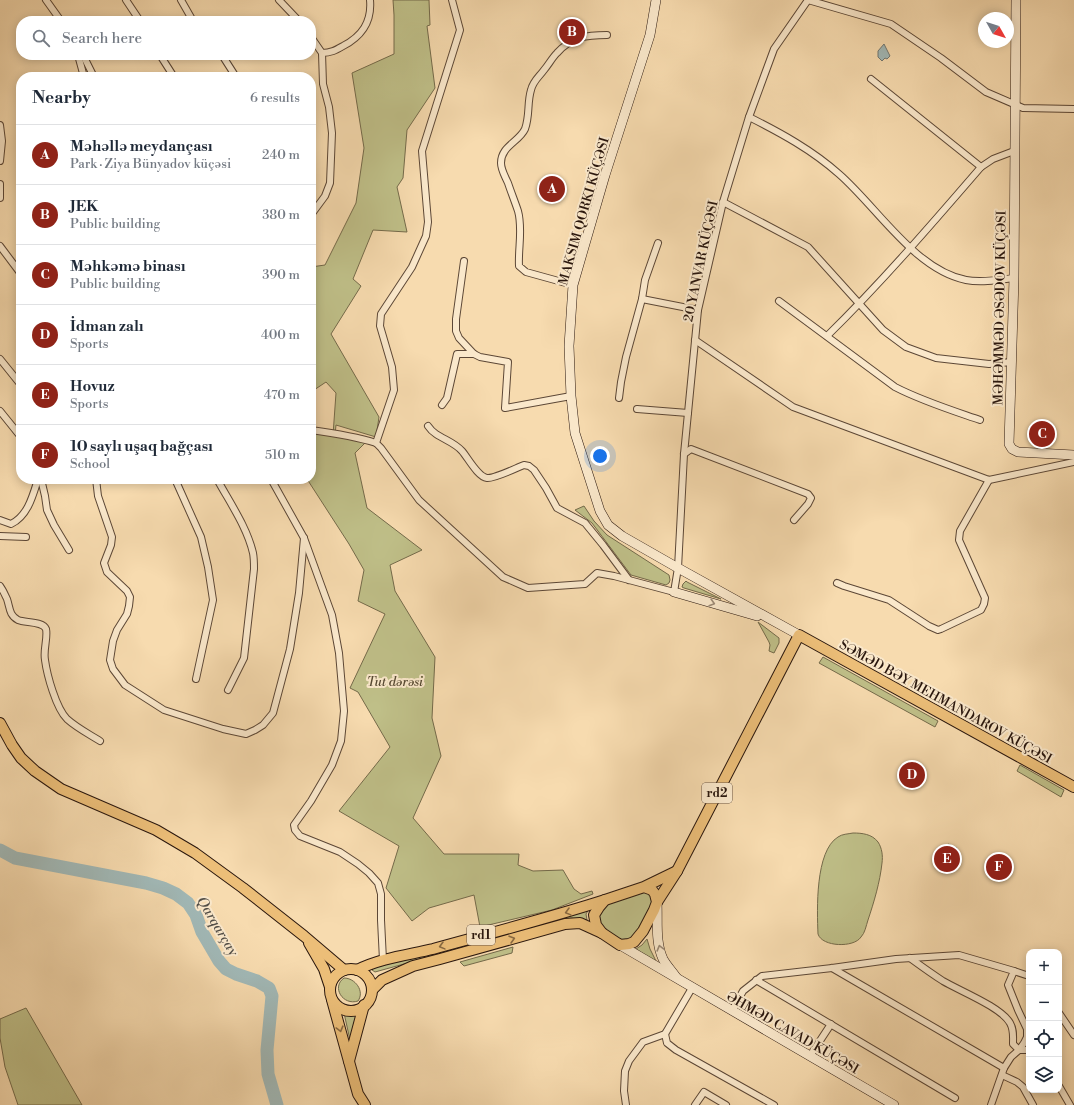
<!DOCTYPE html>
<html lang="en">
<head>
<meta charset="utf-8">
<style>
	body { margin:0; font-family:"Libre Bodoni",serif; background:#f2f2f3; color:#1f2937 }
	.controls { position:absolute; right:12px; bottom:12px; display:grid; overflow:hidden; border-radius:8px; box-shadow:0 2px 10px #0003 }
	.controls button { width:36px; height:36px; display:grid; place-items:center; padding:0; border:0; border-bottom:1px solid #e0e1e3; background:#fff; color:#1f2937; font:20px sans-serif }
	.compass { position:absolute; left:978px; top:12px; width:36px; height:36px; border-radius:50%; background:#fff; box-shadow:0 2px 10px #0003; rotate:129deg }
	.you { position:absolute; left:600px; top:456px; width:14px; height:14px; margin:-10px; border:3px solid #fff; border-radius:50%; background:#1a73e8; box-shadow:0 0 0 6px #1a73e833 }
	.badge { display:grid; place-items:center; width:26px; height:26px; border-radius:50%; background:#8f2418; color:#fff; font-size:13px; font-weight:700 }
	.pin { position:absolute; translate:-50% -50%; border:2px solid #fff; box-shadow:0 1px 4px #0006 }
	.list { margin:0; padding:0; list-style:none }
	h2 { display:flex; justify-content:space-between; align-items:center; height:52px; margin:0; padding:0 16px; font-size:17px }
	h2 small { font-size:13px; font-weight:400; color:#747a83 }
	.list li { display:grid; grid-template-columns:26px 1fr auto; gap:12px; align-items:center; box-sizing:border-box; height:60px; padding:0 16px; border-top:1px solid #e0e1e3 }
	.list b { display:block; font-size:15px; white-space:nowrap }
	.list p { margin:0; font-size:13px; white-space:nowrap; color:#747a83 }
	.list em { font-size:13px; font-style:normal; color:#747a83 }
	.icon { flex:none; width:22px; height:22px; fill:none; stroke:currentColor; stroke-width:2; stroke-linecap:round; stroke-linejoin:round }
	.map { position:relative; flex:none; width:1074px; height:1105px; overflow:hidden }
	.search { position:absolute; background:#fff; box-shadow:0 2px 10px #0003; left:16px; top:16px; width:300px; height:44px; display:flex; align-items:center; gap:10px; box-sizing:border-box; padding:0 14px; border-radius:16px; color:#747a83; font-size:15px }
	.panel { position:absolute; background:#fff; box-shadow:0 2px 10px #0003; left:16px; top:72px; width:300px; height:412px; border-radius:16px }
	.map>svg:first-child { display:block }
	.green { fill:#bfbf88; stroke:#746a4a }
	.water { fill:#a1b8b6; stroke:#717772 }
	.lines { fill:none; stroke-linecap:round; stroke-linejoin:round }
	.river { stroke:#a1b8b6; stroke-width:13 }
	.street-casing { stroke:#5c4736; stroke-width:8 }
	.secondary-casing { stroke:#29160d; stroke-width:10 }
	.primary-casing { stroke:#29160d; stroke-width:12 }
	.street { stroke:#fae8cb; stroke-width:6 }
	.secondary { stroke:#fae8cb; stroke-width:9 }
	.primary { stroke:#ecbe78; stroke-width:10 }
	.oneway { stroke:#9c8a76 }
	.oneway2 { stroke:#8a6a42 }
	.labels { text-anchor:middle; stroke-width:4; stroke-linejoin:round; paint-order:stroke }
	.shield { fill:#fae8cb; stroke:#685546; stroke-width:1 }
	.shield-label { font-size:12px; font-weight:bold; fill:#29160d }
	.street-label { font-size:13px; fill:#29160d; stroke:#fae8cb }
	.park-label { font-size:13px; font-style:italic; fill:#564932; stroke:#fae8cb }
	.water-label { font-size:14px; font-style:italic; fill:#534f48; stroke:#fae8cb }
</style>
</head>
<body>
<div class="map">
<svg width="1074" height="1105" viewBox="0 0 1074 1105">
	<rect width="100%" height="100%" fill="#f7dbaf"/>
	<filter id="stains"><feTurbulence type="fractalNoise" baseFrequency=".005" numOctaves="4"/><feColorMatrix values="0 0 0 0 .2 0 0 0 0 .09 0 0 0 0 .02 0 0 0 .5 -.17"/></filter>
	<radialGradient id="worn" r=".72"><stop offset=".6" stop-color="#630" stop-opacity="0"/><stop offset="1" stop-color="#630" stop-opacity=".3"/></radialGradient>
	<g class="green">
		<path d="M 393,0 L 429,0 L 430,25 L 427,26 L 435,88 L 407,130 L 403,178 L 397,187 L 407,232 L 373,230 L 353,279 L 361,286 L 331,334 L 379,417 L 376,437 L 336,425 L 335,435 L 366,442 L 355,453 L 367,508 L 422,550 L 390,565 L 395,591 L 435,657 L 432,718 L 441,756 L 413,818 L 444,854 L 519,854 L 518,865 L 533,871 L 563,870 L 574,889 L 581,894 L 592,891 L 593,894 L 552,910 L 480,927 L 474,895 L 429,908 L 412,921 L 386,888 L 399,846 L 339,811 L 390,747 L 358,692 L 350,688 L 385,614 L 358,601 L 364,570 L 349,544 L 307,479 L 311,479 L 311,433 L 333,435 L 336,393 L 326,382 L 311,392 L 311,267 L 325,265 L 356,203 L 364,148 L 352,73 L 394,54 L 394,15 Z"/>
		<path d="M 548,182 L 560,186 L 555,201 L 546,198 L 544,193 Z"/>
		<path d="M 584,506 L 594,521 L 607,535 L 669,575 L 670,580 L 669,583 L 666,585 L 631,575 L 592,523 L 575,510 Z"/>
		<path d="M 686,581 L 687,582 L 721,599 L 684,588 L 682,587 L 683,584 Z"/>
		<path d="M 758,622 L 779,638 L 779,643 L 774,653 L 769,651 L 770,645 L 769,642 Z"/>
		<path d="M 823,657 L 938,721 L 935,727 L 819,663 Z"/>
		<path d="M 1020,765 L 1064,790 L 1061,797 L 1017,771 Z"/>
		<path d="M 853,833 C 862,833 872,834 878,842 C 882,848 883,856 882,863 C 880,882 874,902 868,920 C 866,926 865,933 861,937 C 854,948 822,947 818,934 C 817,910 815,851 838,837 C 842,834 848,834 853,833 Z"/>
		<path d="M 645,891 L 649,892 L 653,902 L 637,933 L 629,940 L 620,940 L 605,931 L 598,919 L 599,915 L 608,901 Z"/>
		<path d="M 589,909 L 586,914 L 587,920 L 571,918 L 375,972 L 372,970 L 375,967 L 475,941 Z"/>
		<path d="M 647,939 L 650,949 L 657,963 L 636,949 L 642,945 Z"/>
		<path d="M 513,947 L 512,953 L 464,966 L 460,962 Z"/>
		<path d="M 344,978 C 355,978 365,991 358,1001 C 343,1006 331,987 344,978 Z"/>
		<path d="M 26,1008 L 82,1105 L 18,1105 L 5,1067 L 0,1038 L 0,1019 Z"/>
		<path d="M 344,1013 L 353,1015 L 358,1014 L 350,1040 Z"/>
	</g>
	<g class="water">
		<path d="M 884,44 L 890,56 L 887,59 L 885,58 L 882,61 L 878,57 L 878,51 Z"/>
		<path d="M 948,844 L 957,848 L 945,873 L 937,869 Z"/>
	</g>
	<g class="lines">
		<path class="river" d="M 0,850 L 15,858 L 146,883 L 163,888 L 176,894 L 188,903 L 196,915 L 202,932 L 219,961 L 226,969 L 236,974 L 257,981 L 269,988 L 272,996 L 267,1050 L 268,1074 L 277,1105"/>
		<g class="street-casing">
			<g id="street">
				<path d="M 46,0 L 61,21"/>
				<path d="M 126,0 L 140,21"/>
				<path d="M 181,0 L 193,21"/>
				<path d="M 279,0 L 299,21"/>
				<path d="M 452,0 L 460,30 L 422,151 L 428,222 L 426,236 L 412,267 L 381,314 L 380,326 L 392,367 L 394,390 L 376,443 L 381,448 L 419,500 L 503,577 L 528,588 L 585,584 L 597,573 L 614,576 L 674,592 L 678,568 L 684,454 L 698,310 L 723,202 L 749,117 L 774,49 L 808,0"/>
				<path d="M 808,0 L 891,24 L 941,58 L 986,92 L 1023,108 L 1074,109"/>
				<path d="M 311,37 L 322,53 L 323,84 L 329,107 L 332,133 L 330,183 L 325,196 L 311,215"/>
				<path d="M 322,53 C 331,53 336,50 343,46 C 362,36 372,22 370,0"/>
				<path d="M 78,55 L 84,77"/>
				<path d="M 83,55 L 94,77"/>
				<path d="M 160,55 L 174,77"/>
				<path d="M 222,55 L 236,77"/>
				<path d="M 871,79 L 981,167 L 993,159 L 1014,151"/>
				<path d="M 749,117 C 781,133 812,150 839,174 C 877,207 915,270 966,280 C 981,283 999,280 1014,278"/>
				<path d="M 0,125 L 2,141 L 0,161"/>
				<path d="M 0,184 L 0,198"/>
				<path d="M 723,202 L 808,247 L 883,330 L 906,347 L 936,358 L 989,364 L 1012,362"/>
				<path d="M 0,246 L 21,274"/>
				<path d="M 464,261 L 456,319 L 456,331 L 459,338 L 474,354 L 480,357 L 508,362 L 505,408 L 571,396"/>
				<path d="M 573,285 L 526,272 L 519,266 C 518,248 523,229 518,211 C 515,202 511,192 508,183 C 505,176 501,170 501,163 C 501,146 519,142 525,129 C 530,115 527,103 531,90 C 533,81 539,77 544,70 C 549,64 552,58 557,53 C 571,37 587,35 607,35"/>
				<path d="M 642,299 L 698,310"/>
				<path d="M 779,301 L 895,387 C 922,401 951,410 980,420"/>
				<path d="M 827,336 C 881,283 931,225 981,167"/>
				<path d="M 695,340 L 793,407 L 989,480 L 1074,462"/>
				<path d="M 0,359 L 21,385"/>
				<path d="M 619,398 L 621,382 L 626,357 L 642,299 L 645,280 L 658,243"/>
				<path d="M 442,405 L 447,398 L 457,354 L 474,354"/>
				<path d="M 637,409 L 688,413"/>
				<path d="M 0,411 L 21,437"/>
				<path d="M 428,426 C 430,429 433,432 436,434 C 445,440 455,443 462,451 C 468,458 478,477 487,478 C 494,479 516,468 524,465 L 529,466 L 534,470 L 546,488 L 557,508 L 585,523 L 603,545 L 629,580"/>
				<path d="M 311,430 C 333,433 354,436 376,443"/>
				<path d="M 684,454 L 691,449 L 808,494 L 811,498 L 808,504 L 794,520"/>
				<path d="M 41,479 L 45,496 L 47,510 L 54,525 L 69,550"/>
				<path d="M 96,479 L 98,496 L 112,537 L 111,545 L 104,563 L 107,572 L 127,591 L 130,597 L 129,606 L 127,614 L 117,630 L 113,641 L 110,660 L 113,669 L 125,685 L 164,710 L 223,729 L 246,734 L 255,730 L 263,725 L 273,713 L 290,649 L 299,593 L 304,538"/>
				<path d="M 175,479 L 201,537 L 208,567 L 213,600 L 196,679"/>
				<path d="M 217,479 C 230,503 247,527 253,553 C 254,558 254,564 254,569 L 244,658 L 228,690"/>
				<path d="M 271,479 L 304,538 L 332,615 L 339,653 L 344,711 L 341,741 L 332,765 L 311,801 L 294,825 L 295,830 L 300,836 L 340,852 L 358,864 L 369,873 L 378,883 L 381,894 L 381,920 L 383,960"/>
				<path d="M 0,520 L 11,524 C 28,516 33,495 38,479"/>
				<path d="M 0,536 L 26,537"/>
				<path d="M 837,583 L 844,586 L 889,600 L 929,626 L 938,630 L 941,629 L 981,610 L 984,604 L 985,598 L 959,540 L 960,531 L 989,480"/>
				<path d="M 0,586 C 3,590 5,595 7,599 C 10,608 9,615 18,620 C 25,623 43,621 46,629 C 48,638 43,650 45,660 C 47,675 56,708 67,719 C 77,728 89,734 100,741"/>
				<path d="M 910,958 C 921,966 932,974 943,981 C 960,991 1001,1007 1010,1023 C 1014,1030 1013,1036 1013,1044 L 1019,1050 L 1029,1050"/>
				<path d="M 832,968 L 1004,1068"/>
				<path d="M 1014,971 L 1029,976"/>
				<path d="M 756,980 L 955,1098"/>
				<path d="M 732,1011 L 743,991 L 762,976 L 832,968 L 896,959 L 959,955 L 1014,971 L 1008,985 L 1018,1010 L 1027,1029 L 1027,1037 L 1024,1043 L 1019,1050 L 1011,1057 L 1004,1068 L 991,1105"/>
				<path d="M 1059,1013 L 1074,1035"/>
				<path d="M 665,1034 L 667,1043 L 676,1050 L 774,1105"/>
				<path d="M 810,1056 L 831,1024"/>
				<path d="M 1002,1075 L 1017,1082 L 1023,1087 L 1033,1105"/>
				<path d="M 1059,1086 L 1070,1105"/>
				<path d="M 626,1105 L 624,1091 L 625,1071 L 629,1061 L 643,1042 L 665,1034 L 692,988"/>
				<path d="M 695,1105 L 704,1092 L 726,1105"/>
			</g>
		</g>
		<g class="secondary-casing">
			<g id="secondary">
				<path d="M 656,0 L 650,35 L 605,175 L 573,285 L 569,346 L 571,396 L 575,433 L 600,511 L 608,525 L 622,536 L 678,568 L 799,635"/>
				<path d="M 1016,0 L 1014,278 L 1009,444 L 1012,449 L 1018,452 L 1074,455"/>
				<path d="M 674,592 L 757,616"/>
				<path d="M 657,903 C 658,921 655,942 663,959 C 666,965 672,971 676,977"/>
				<path d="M 620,945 L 894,1105"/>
			</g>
		</g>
		<g class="primary-casing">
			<g id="primary">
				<path d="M 0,723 L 12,745 L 21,758 L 35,771 L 61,789 L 156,830 L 195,853 L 243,888 L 304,936 L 344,970"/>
				<path d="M 644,887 L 652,890 L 655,894 L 657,902 L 654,910 L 643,931 L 634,942 L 629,944 L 620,945 L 602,933 L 596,925 L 594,915 L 599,907 L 605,900 L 644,887 L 677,871"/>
				<path d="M 657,902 L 677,871 L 799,635 L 1074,787"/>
				<path d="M 309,943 L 324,969 L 330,987"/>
				<circle cx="351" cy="990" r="21"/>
				<path d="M 357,970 C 381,958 408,955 433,949 C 491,933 549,918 605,900"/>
				<path d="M 372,990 L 382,980 L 413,966 L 440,959 L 565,924 L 580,923 L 602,933"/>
				<path d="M 332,1000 L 358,1094 L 365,1105"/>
				<path d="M 349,1061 L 364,1005"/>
			</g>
		</g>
		<use href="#street" class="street"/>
		<use href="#secondary" class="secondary"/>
		<use href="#primary" class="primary"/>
	</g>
	<defs><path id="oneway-chevron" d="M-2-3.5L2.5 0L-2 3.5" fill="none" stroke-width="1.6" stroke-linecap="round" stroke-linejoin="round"/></defs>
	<g class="oneway">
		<use href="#oneway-chevron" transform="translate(712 603) rotate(16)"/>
		<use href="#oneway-chevron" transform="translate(660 948) rotate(-105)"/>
	</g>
	<g class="oneway2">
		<use href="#oneway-chevron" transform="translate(568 912) rotate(165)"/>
		<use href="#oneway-chevron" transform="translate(512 939) rotate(-16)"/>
		<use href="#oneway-chevron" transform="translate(442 946) rotate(165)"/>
		<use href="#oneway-chevron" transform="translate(340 1029) rotate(75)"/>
	</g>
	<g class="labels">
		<g class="shield">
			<rect x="702" y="783" width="30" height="20" rx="3"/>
			<rect x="467" y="925" width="28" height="20" rx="3"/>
		</g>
		<g class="shield-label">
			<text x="717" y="797">rd2</text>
			<text x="481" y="939">rd1</text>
		</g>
		<g class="street-label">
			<text transform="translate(583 211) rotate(-74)" y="5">MAKSIM QORKI KÜÇƏSI</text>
			<text transform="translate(700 261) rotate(-78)" y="5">20 YANVAR KÜÇƏSI</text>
			<text transform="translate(999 308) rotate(-89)" y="5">MƏHƏMMƏD ƏSƏDOV KÜÇƏSI</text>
			<text transform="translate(946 701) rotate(29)" y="5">SƏMƏD BƏY MEHMANDAROV KÜÇƏSI</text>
			<text transform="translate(793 1032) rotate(30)" y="5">ƏHMƏD CAVAD KÜÇƏSI</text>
		</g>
		<g class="park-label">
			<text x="395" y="686">Tut dərəsi</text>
		</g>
		<g class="water-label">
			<text transform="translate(218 926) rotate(59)" y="5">Qarqarçay</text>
		</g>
	</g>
	<rect width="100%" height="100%" filter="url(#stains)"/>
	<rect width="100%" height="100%" fill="url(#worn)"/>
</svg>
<div class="controls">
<button>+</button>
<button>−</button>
<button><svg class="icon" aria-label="locate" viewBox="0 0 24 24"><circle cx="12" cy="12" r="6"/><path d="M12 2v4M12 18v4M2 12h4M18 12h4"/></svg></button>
<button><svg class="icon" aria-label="layers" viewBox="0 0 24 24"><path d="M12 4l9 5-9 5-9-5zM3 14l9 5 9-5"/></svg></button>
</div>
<svg class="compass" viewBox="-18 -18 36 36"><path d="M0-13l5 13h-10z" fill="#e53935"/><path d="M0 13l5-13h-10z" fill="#747a83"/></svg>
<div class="you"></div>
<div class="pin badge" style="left:552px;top:189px">A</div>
<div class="pin badge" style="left:572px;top:32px">B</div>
<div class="pin badge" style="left:1042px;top:434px">C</div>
<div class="pin badge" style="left:912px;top:775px">D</div>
<div class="pin badge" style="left:947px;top:859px">E</div>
<div class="pin badge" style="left:999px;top:867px">F</div>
<div class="search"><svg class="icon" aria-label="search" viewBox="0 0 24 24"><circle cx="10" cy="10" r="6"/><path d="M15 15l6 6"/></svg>Search here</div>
<section class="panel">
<h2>Nearby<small>6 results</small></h2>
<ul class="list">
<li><span class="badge">A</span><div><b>Məhəllə meydançası</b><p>Park · Ziya Bünyadov küçəsi</p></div><em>240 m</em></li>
<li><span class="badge">B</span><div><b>JEK</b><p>Public building</p></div><em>380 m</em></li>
<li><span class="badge">C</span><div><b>Məhkəmə binası</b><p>Public building</p></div><em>390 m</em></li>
<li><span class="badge">D</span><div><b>İdman zalı</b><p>Sports</p></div><em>400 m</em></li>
<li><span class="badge">E</span><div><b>Hovuz</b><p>Sports</p></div><em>470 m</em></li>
<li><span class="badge">F</span><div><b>10 saylı uşaq bağçası</b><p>School</p></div><em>510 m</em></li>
</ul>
</section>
</div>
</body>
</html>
